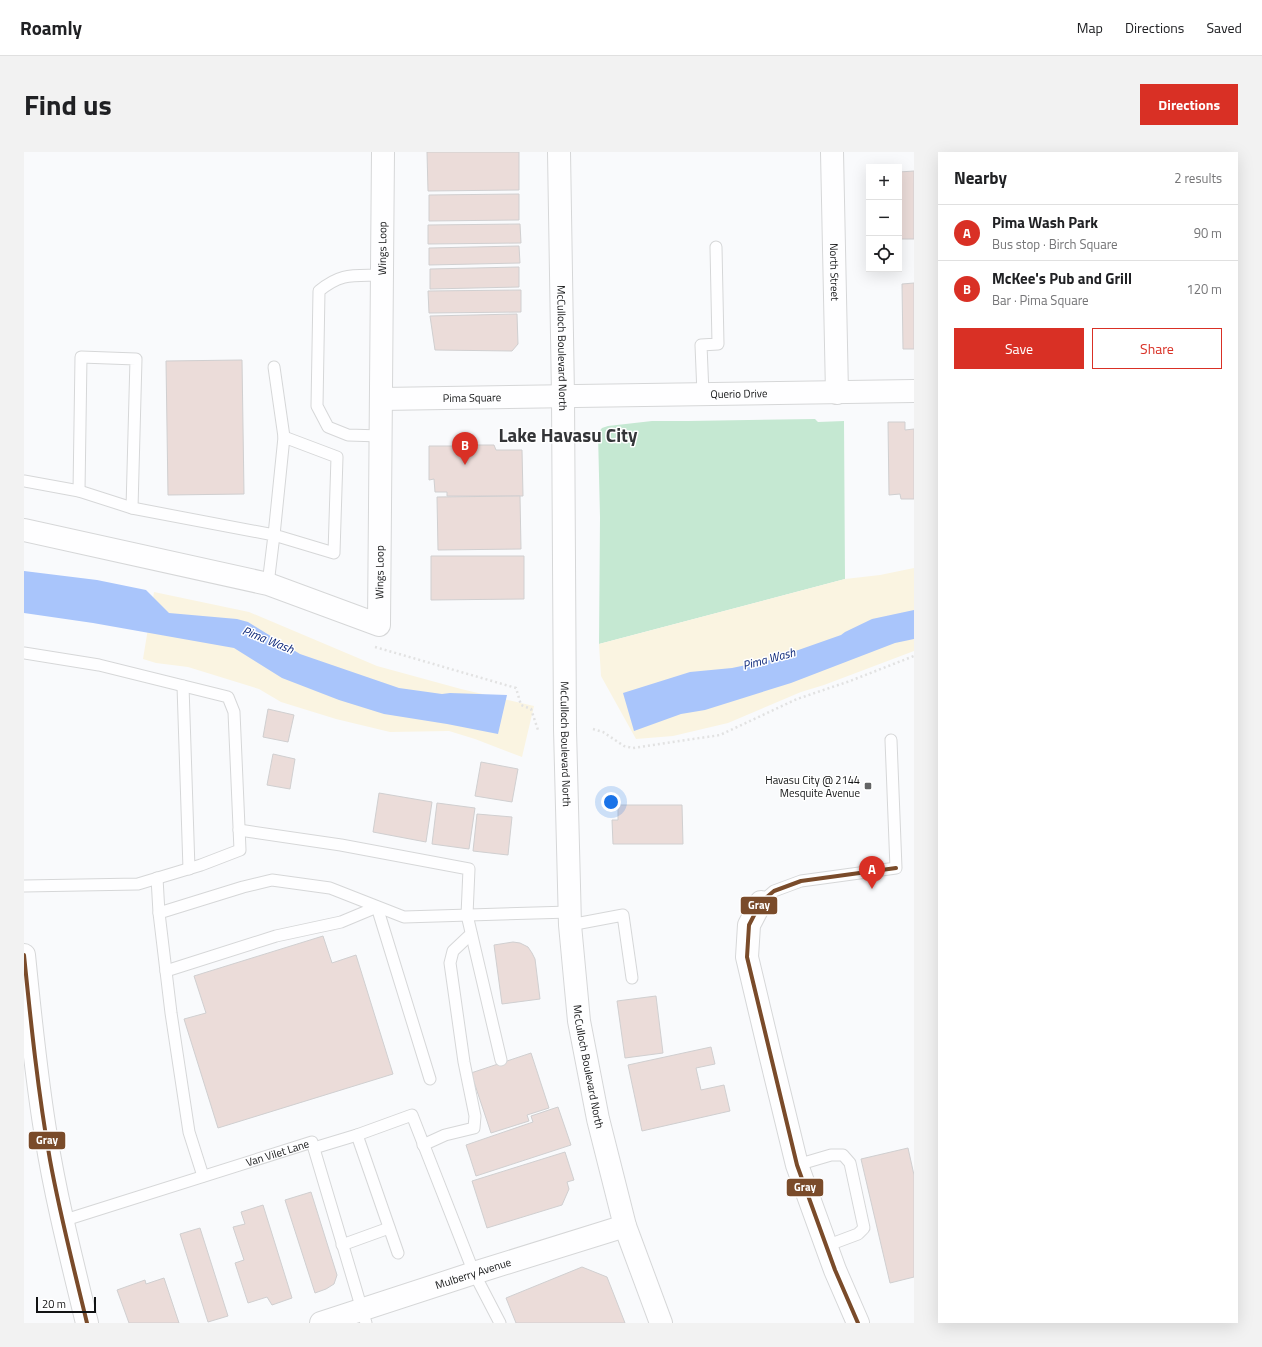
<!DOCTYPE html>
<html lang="en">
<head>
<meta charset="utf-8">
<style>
	body { margin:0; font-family:"Titillium Web",sans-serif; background:#f2f2f2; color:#202124 }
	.controls { position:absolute; right:12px; top:12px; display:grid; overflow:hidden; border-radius:0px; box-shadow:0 4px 16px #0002 }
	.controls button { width:36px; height:36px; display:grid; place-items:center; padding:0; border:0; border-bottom:1px solid #e0e0e0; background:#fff; color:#202124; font:20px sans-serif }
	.scale { position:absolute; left:12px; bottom:10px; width:60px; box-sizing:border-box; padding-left:4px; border:2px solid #121314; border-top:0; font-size:11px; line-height:14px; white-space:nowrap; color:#121314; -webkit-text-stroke:3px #fff; paint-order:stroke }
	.you { position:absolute; left:587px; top:650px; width:14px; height:14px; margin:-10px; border:3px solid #fff; border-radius:50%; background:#1a73e8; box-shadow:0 0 0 6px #1a73e833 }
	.badge { display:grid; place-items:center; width:26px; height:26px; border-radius:50%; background:#d93025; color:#fff; font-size:13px; font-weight:700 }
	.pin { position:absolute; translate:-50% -33px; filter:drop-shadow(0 1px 2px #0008) }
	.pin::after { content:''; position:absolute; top:21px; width:14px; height:12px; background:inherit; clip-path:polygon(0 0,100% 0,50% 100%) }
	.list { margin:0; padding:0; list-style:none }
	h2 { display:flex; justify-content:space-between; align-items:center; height:52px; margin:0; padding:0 16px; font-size:17px }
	h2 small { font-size:13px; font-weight:400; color:#757577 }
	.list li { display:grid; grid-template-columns:26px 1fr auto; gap:12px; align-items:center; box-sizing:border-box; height:56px; padding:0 16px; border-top:1px solid #e0e0e0 }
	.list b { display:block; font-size:15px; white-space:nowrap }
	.list p { margin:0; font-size:13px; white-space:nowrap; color:#757577 }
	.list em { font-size:13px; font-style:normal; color:#757577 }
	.actions { display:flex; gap:8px; padding:12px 16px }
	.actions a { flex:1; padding:9px 0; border:1px solid #d93025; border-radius:0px; text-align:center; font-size:14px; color:#d93025 }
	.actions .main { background:#d93025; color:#fff }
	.icon { flex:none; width:22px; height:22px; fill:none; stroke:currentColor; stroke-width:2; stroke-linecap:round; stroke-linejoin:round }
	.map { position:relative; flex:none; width:890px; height:1171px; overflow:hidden; border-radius:0px }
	header { display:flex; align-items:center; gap:24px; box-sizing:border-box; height:56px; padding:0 20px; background:#fff; border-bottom:1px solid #e0e0e0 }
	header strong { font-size:19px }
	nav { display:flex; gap:22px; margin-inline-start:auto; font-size:14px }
	.intro { display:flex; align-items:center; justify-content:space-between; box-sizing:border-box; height:96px; padding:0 24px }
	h1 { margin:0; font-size:28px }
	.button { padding:10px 18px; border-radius:0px; background:#d93025; color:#fff; font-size:14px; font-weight:700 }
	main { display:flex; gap:24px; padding:0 24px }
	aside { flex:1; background:#fff; border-radius:0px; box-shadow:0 4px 16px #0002 }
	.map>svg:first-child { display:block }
	.green { fill:#c5e8d2 }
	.sand { fill:#faf4e1 }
	.water { fill:#a9c5fb }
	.building { fill:#ebdcd9; stroke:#d0cfd0 }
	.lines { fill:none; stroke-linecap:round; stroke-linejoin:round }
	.lane-casing { stroke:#d6d7d8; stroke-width:13 }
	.street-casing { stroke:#d6d7d8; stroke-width:24 }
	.secondary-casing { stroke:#d6d7d8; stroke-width:24 }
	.path { stroke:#e2e2e2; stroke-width:2.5; stroke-dasharray:2 3; stroke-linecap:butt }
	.lane { stroke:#fefeff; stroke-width:11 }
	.street { stroke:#fefeff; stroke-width:22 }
	.secondary { stroke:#fefeff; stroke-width:22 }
	.bus-1-casing { stroke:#fff; stroke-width:7 }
	.bus-1 { stroke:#7a4b2a; stroke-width:4 }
	.poi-dot { fill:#636465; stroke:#fff; stroke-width:1.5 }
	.labels { text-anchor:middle; stroke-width:3; stroke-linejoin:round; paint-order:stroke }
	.street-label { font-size:11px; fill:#121314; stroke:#fff }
	.poi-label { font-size:11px; fill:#121314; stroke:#fff; text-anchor:end }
	.water-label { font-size:12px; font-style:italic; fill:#001d73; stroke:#fff }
	.town-label { font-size:19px; font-weight:bold; fill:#343538; stroke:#fff }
	.line-badge { stroke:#fff; stroke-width:1.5 }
	.badge-label { font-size:11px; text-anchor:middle; font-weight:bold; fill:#fff }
</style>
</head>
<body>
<header>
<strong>Roamly</strong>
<nav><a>Map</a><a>Directions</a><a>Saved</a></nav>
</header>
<div class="intro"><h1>Find us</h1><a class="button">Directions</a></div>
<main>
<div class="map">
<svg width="890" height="1171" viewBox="0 0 890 1171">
	<rect width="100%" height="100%" fill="#f9fafc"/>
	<path class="green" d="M 791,267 L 794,270 L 820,269 L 821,427 L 575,492 L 576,365 L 574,281 L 578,276 L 584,274 L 628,269 L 664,269 Z"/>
	<g class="sand">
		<path d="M 890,416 L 890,499 L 800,533 L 777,540 L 704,571 L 649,584 L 612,587 L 577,524 L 575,492 L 821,427 L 856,423 Z"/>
		<path d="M 130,440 L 225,460 L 353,514 L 437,537 L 510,554 L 498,605 L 451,587 L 425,579 L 366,580 L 312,567 L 257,550 L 235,537 L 164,515 L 132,511 L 119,507 Z"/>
	</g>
	<g class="water">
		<path d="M 0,419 L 73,428 L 122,438 L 145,461 L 213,467 L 224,470 L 276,502 L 375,536 L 418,542 L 426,541 L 483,543 L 474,582 L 423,572 L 360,562 L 315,548 L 258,526 L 210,496 L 69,471 L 0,461 Z"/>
		<path d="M 890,458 L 890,487 L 871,491 L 767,531 L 681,558 L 657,562 L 610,579 L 599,541 L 666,520 L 708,516 L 746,508 L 817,483 L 821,480 L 848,467 Z"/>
	</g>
	<g class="building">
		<path d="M 403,0 L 495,0 L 495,38 L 404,39 Z"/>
		<path d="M 890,19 L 890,87 L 875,87 L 875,20 Z"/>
		<path d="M 495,42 L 495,68 L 405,69 L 405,43 Z"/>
		<path d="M 496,72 L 497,91 L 404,92 L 404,73 Z"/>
		<path d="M 495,94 L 496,111 L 405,113 L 405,96 Z"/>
		<path d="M 495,115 L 495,135 L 406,137 L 406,117 Z"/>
		<path d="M 890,131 L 890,197 L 879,197 L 878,132 Z"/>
		<path d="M 497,138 L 497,160 L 405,161 L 404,139 Z"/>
		<path d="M 493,162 L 494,192 L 488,199 L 411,198 L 406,164 Z"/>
		<path d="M 218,208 L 220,342 L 144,343 L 142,209 Z"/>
		<path d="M 864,270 L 881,270 L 881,278 L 890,277 L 890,347 L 877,347 L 876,342 L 865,343 Z"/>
		<path d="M 443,293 L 470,293 L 472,298 L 498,298 L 499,344 L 423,344 L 423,340 L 411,340 L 410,327 L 405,328 L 405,294 L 431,294 L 431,300 L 443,300 Z"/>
		<path d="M 496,344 L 497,397 L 414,398 L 413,345 Z"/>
		<path d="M 407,404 L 500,404 L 500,447 L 407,448 Z"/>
		<path d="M 244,557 L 270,563 L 264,590 L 239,585 Z"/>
		<path d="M 249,602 L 271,607 L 266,637 L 243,633 Z"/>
		<path d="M 457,610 L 494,617 L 488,650 L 451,644 Z"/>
		<path d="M 355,641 L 408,650 L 402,690 L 349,680 Z"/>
		<path d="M 413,651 L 451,656 L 445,697 L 408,692 Z"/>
		<path d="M 594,653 L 658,653 L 659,692 L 589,692 L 588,668 L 594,668 Z"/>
		<path d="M 453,662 L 488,665 L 484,703 L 449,699 Z"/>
		<path d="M 299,784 L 308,811 L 332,803 L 369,922 L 194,976 L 160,867 L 182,861 L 170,824 Z"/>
		<path d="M 489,790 L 496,791 L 504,795 L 508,801 L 511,807 L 516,847 L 478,852 L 470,793 Z"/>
		<path d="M 632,844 L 639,901 L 601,906 L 593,849 Z"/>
		<path d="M 687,895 L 691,912 L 672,916 L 677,938 L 700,933 L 706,959 L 618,979 L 604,913 Z"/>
		<path d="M 507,901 L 525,956 L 503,963 L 505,969 L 467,981 L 447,921 Z"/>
		<path d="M 534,955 L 547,993 L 452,1024 L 442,993 L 509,970 L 507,964 Z"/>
		<path d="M 884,996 L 890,1023 L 890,1125 L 866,1131 L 837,1007 Z"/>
		<path d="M 541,1000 L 550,1028 L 543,1030 L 545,1037 L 538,1053 L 463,1076 L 448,1029 Z"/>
		<path d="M 287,1040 L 313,1123 L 310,1132 L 302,1137 L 291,1141 L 261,1048 Z"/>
		<path d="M 239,1053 L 268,1146 L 248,1153 L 243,1145 L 224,1151 L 211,1111 L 220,1108 L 209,1075 L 221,1072 L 217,1060 Z"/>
		<path d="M 176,1076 L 204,1164 L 184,1170 L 156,1082 Z"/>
		<path d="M 558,1115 L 583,1125 L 601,1171 L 492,1171 L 482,1146 Z"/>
		<path d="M 140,1126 L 155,1171 L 105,1171 L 93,1138 L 121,1128 L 122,1132 Z"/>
	</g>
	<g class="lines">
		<g class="lane-casing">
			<g id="lane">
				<path d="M 250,215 L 260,285"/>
				<path d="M 679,242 L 677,193 L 694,192 L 692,95"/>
				<path d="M 357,284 L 324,283 L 304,275 L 293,254 L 295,139 C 318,120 330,124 358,123"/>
				<path d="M 0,329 L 55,339 L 108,356 L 250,383 L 310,401 L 313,305 L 260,285 L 250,383 L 244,432"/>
				<path d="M 55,339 L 57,205 L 112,207 L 108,356"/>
				<path d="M 0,501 L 75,513 L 204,545 L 210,560 L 216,698 L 177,713 L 114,732 L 0,734"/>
				<path d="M 159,534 L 165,717"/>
				<path d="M 215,678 L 317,693 L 445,717 L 443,763 L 477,908"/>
				<path d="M 133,726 L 135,761 L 219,735 L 248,728 L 306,736 L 380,765 L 546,760"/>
				<path d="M 737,750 L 750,739 L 777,729 L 872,716 L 867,588"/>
				<path d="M 135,761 L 147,861 L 165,980 L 179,1024"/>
				<path d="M 546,773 L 599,763 L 608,826"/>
				<path d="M 142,819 L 252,784 L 317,770 L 353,755 L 406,927"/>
				<path d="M 399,993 L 421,983 L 450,976 L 451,964 L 440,910 L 426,811 L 429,799 L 447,782"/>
				<path d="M 290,996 L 333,983"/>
				<path d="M 773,1013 L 807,1003 L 819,1003 L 826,1011 L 840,1076 L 834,1082 L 802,1094"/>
				<path id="s1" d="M 38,1069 L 288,990 L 342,1171"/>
				<path d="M 318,1093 L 365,1076"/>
				<path d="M 374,1101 L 333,983 L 388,963 L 450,1121 L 476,1171"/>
			</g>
		</g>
		<g class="street-casing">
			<g id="street">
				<path id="s2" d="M 808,0 L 813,241"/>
				<path id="s3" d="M 357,247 L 890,239"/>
				<path id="s4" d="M 0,378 L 244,432 L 355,473 L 359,0"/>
				<path d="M 737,750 L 725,773 L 723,805 L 746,902 L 773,1013 L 811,1118 L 834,1171"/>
			</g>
		</g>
		<g class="secondary-casing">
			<g id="secondary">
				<path id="s5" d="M 535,0 L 539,244 L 541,577 L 546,773 L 555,869 L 574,967 L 601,1074 L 637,1171"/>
				<path d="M 0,803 C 6,863 12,924 22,984 C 32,1047 48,1109 63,1171"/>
				<path id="s6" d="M 297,1171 L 450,1121 L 601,1074"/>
			</g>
		</g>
		<g class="path">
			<path d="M 351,495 L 492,536 L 497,553 L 507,557 L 514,578"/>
			<path d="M 569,577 L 579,580 L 600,594 L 609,596 L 696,583 L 773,547 L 826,529 L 890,504"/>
		</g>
		<use href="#lane" class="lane"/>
		<use href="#street" class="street"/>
		<use href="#secondary" class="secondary"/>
		<g class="bus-1-casing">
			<g id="bus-1">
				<path d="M 0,803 C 7,872 14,940 26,1008 C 36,1063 50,1117 63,1171"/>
				<path d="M 834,1171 L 811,1118 L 773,1013 L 723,805 L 725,773 L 737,750 L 750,739 L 777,729 L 872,716"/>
			</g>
		</g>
		<use href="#bus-1" class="bus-1"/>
	</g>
	<rect class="poi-dot" x="840" y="630" width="8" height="8" rx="2"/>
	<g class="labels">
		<g class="street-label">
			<text dy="4" stroke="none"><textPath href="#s4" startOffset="745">Wings Loop</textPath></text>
			<text dy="4" stroke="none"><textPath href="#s2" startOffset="120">North Street</textPath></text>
			<text dy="4" stroke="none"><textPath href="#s5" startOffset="196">McCulloch Boulevard North</textPath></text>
			<text dy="4" stroke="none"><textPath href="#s3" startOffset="358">Querio Drive</textPath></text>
			<text dy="4" stroke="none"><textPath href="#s3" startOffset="91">Pima Square</textPath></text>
			<text dy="4" stroke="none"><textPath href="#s4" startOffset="421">Wings Loop</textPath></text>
			<text dy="4" stroke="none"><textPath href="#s5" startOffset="592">McCulloch Boulevard North</textPath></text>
			<text dy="4" stroke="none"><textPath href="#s5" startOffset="916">McCulloch Boulevard North</textPath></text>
			<text dy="4" stroke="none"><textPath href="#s1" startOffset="226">Van Vilet Lane</textPath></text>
			<text dy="4" stroke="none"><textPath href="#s6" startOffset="160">Mulberry Avenue</textPath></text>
		</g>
		<g class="poi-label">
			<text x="836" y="632">Havasu City @ 2144<tspan x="836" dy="13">Mesquite Avenue</tspan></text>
		</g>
		<g class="water-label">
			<text transform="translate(244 488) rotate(22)" y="4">Pima Wash</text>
			<text transform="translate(745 507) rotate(-15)" y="4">Pima Wash</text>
		</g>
		<g class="town-label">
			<text x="544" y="290">Lake Havasu City</text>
		</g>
	</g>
	<g class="line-badge">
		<rect x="716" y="744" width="38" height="19" rx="4" fill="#7a4b2a"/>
		<rect x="4" y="979" width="38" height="19" rx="4" fill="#7a4b2a"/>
		<rect x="762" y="1026" width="38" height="19" rx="4" fill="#7a4b2a"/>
	</g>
	<g class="badge-label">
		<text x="735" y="757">Gray</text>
		<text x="23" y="992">Gray</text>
		<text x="781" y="1039">Gray</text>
	</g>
</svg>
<div class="controls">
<button>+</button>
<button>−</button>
<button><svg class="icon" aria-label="locate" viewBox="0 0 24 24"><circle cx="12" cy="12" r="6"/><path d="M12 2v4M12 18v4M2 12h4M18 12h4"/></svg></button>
</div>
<div class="scale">20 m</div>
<div class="you"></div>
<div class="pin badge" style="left:848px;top:737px">A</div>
<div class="pin badge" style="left:441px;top:313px">B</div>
</div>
<aside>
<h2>Nearby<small>2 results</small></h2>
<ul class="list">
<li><span class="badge">A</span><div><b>Pima Wash Park</b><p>Bus stop · Birch Square</p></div><em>90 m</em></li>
<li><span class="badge">B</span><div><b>McKee's Pub and Grill</b><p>Bar · Pima Square</p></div><em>120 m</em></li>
</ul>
<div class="actions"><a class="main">Save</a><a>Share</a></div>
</aside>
</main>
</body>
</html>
